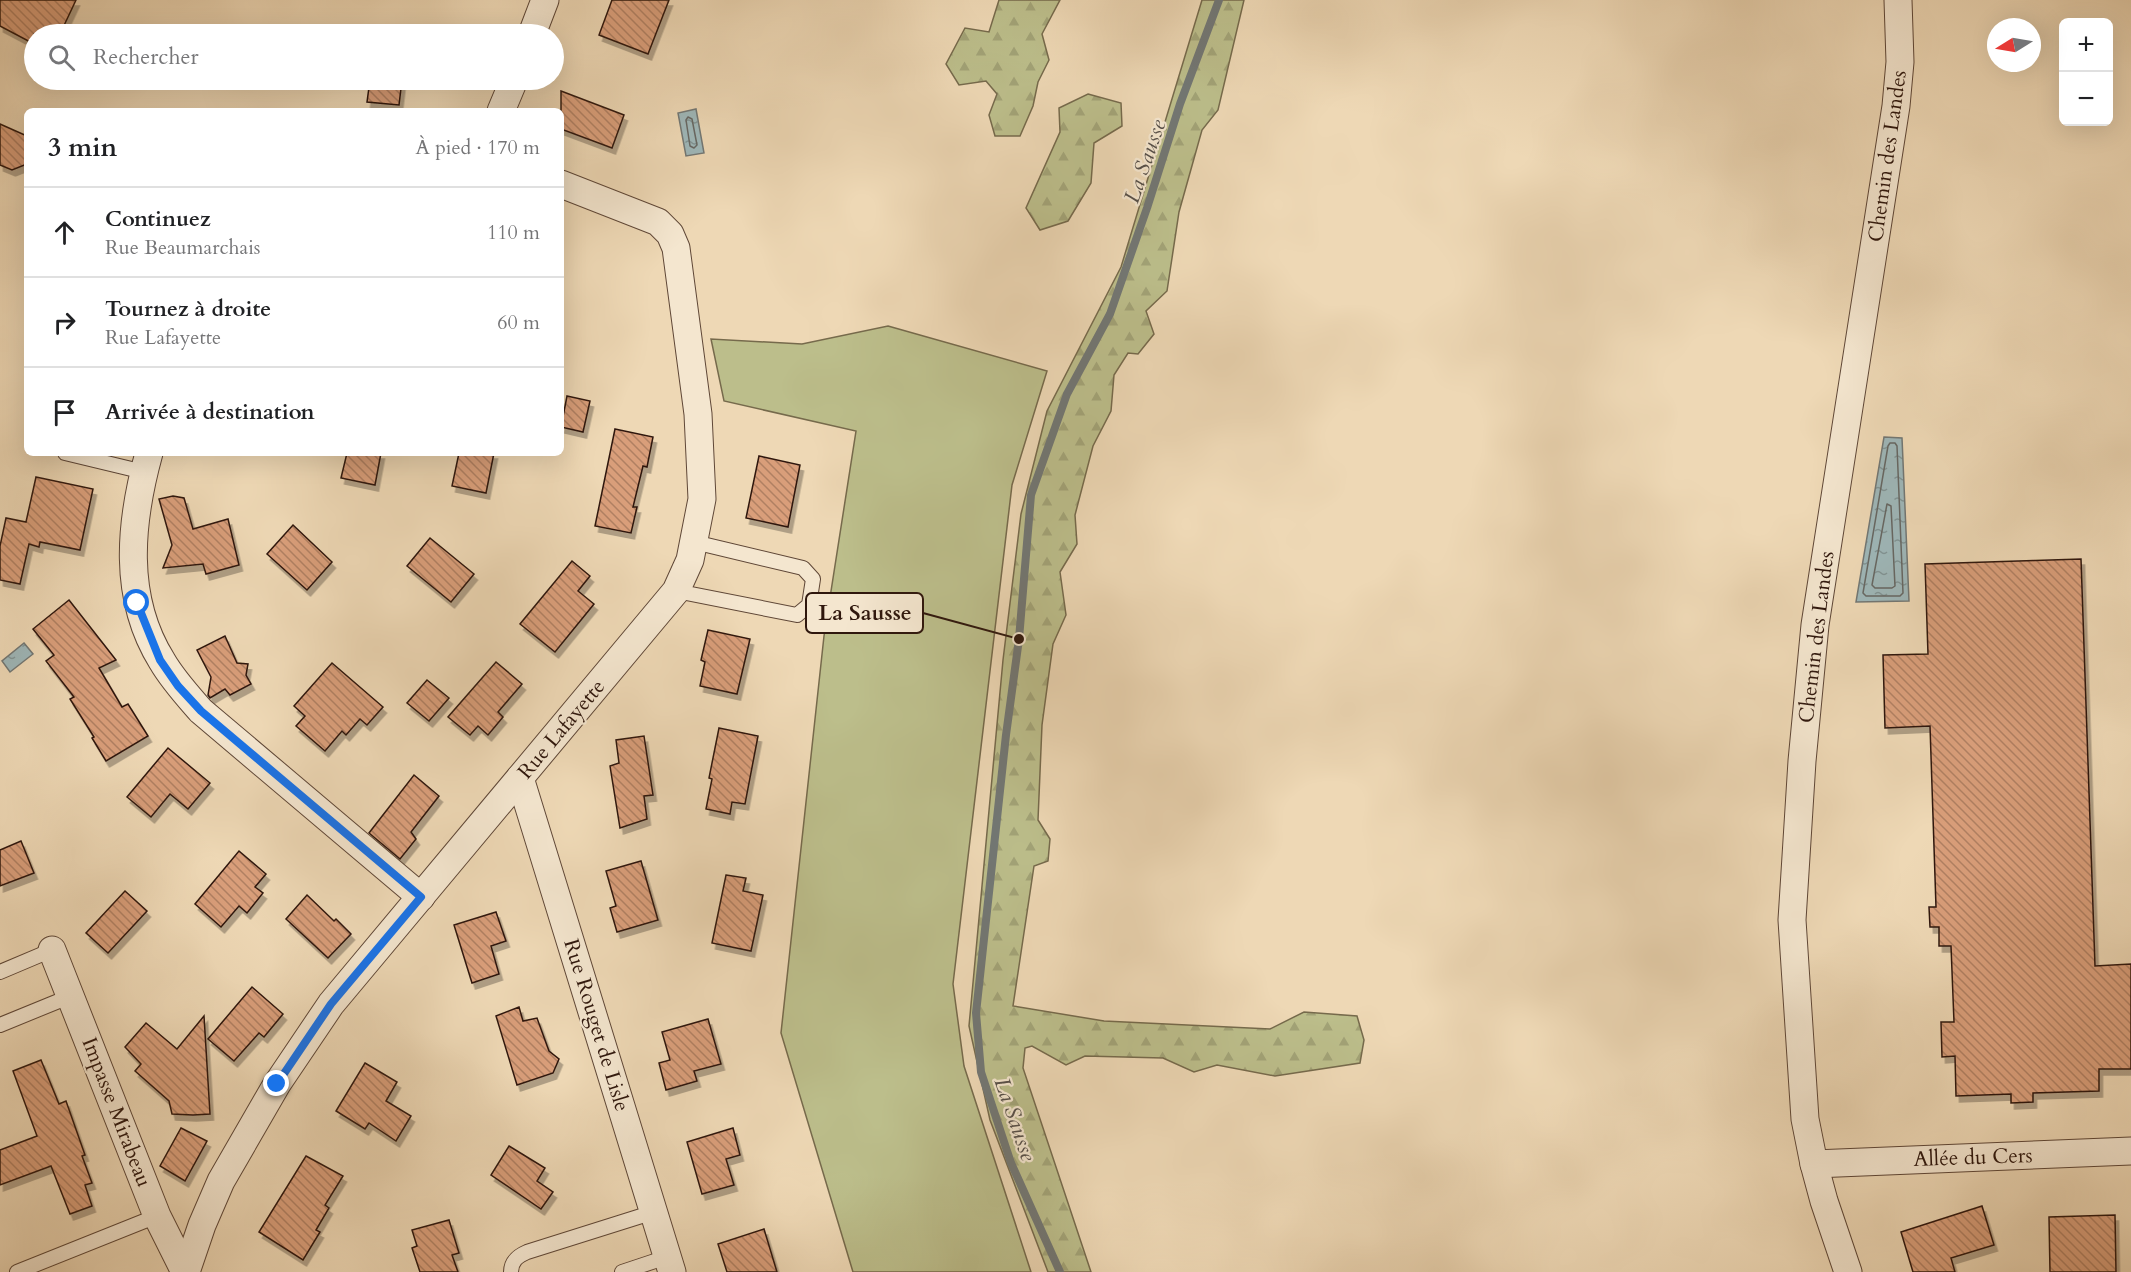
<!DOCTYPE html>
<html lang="fr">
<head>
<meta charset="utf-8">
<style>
	body { margin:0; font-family:Cardo,serif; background:#f2f2f2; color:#202124 }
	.controls { position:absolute; right:18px; top:18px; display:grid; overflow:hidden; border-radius:9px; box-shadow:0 6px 24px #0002 }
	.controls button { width:54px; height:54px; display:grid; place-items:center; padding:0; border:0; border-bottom:2px solid #e0e0e0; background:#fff; color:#202124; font:30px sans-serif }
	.compass { position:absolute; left:1987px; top:18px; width:54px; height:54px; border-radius:50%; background:#fff; box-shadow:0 6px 24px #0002; rotate:259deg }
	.stop { position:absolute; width:18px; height:18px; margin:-14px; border:4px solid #1a73e8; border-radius:50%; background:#fff }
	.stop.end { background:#1a73e8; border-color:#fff; box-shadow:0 2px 6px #0008 }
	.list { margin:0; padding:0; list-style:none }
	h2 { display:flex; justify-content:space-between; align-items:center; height:78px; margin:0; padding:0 24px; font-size:26px }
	h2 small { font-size:20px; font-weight:400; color:#757577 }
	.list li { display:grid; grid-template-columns:39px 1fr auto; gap:18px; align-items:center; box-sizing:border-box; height:90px; padding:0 24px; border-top:2px solid #e0e0e0 }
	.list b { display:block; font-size:22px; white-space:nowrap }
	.list p { margin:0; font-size:20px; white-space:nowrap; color:#757577 }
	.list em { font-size:20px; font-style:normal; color:#757577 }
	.icon { flex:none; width:33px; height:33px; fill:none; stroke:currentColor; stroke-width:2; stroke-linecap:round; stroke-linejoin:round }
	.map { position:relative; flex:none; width:2131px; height:1272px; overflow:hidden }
	.search { position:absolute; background:#fff; box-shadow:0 6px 24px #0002; left:24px; top:24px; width:540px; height:66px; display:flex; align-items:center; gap:15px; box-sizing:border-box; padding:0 21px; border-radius:33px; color:#757577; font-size:22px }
	.panel { position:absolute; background:#fff; box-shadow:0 6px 24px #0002; left:24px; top:108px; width:540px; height:348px; border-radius:9px }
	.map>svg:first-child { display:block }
	.green { fill:#bcbe8b; stroke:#766a4c; stroke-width:1.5 }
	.forest { fill:url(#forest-firs); stroke:#766a4c; stroke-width:1.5 }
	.water { fill:url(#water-ripples); stroke:#727774; stroke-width:1.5 }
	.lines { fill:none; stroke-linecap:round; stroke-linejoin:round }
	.shore { stroke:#666763; stroke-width:1.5 }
	.stream { stroke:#727774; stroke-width:8 }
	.building { fill:url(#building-back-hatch); stroke:#2f170d; stroke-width:1.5; filter:url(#shadow) }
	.service-casing { stroke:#5f4737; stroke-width:16 }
	.minor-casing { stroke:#5f4737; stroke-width:29 }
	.service { stroke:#f4e6cf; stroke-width:14 }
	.minor { stroke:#f4e6cf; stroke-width:27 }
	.route { stroke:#1a73e8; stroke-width:8 }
	.labels { text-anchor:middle; stroke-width:4.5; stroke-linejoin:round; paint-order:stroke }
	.street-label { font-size:21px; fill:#2f170d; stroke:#f4e6cf }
	.water-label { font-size:22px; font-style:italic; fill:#564f49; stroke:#f4e6cf }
	.leader { fill:none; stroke:#2f170d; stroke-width:2 }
	.callout-dot { fill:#2f170d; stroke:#f4e6cf; stroke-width:2 }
	.callout { fill:#f4e6cf; stroke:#2f170d; stroke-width:2 }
	.callout-label { font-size:22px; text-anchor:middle; font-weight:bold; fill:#2f170d }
</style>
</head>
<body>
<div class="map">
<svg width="2131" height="1272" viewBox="0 0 2131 1272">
	<defs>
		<pattern id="forest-firs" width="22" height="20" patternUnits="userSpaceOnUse" patternTransform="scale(1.5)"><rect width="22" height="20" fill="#bcbe8b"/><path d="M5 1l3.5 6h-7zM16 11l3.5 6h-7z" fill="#a2a377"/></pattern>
		<pattern id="water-ripples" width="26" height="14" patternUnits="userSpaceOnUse" patternTransform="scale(1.5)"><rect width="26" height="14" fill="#9eb7b9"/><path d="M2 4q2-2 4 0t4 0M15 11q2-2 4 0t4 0" fill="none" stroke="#819495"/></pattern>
		<pattern id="building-back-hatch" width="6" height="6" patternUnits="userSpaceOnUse" patternTransform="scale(1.5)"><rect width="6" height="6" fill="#d99e7a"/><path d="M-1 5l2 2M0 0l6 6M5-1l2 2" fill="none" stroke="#b08062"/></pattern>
		<filter id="shadow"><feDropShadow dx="3.5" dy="6" stdDeviation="0" flood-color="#0004"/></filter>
	</defs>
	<rect width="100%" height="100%" fill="#eed8b5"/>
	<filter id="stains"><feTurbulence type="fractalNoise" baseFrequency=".00333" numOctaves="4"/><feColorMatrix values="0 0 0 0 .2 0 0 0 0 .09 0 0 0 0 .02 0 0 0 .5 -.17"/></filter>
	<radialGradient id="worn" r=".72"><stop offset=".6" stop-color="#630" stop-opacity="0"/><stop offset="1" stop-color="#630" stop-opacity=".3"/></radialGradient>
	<path class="green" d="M 888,326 L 1047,371 L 1012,485 L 953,984 L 964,1066 L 1031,1272 L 853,1272 L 781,1033 L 824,636 L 856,431 L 724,401 L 711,339 L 802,344 Z"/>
	<g class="forest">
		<path d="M 999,0 L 1060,0 L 1042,34 L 1049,60 L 1038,82 L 1033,106 L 1020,136 L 995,136 L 989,115 L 997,94 L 986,81 L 959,85 L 946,64 L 965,28 L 989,32 Z"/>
		<path d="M 1202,0 L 1244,0 L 1218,110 L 1202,130 L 1179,212 L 1167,291 L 1146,311 L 1154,334 L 1138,354 L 1128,353 L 1114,375 L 1111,411 L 1093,446 L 1075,515 L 1077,544 L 1060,572 L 1066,615 L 1053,644 L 1042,725 L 1038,820 L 1050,839 L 1048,861 L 1034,866 L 1013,1006 L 1104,1021 L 1270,1029 L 1304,1012 L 1357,1016 L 1364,1040 L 1360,1063 L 1275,1076 L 1217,1065 L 1194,1072 L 1163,1058 L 1085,1056 L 1066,1065 L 1032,1046 L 1025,1048 L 1023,1068 L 1091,1272 L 1048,1272 L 990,1120 L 969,1026 L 1003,660 L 1021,514 L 1047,411 L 1121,267 Z"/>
		<path d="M 1088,94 L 1121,103 L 1122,126 L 1094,143 L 1091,183 L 1068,221 L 1040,230 L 1026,208 L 1060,132 L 1059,108 Z"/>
	</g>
	<g class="water">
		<path d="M 696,109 L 704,153 L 686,156 L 678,113 Z"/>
		<path d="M 1884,437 L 1902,438 L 1909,601 L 1856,602 Z"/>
		<path d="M 24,643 L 33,654 L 10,672 L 2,661 Z"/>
	</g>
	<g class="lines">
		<g class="shore">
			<path d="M 688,117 L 692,119 L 697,145 L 694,148 L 690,146 L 686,120 Z"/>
			<path d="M 1890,443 L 1895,443 L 1897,446 L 1903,593 L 1900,596 L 1866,596 L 1863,593 L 1888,446 Z"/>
			<path d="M 1887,504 L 1891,506 L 1895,586 L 1892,588 L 1875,588 L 1872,585 Z"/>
		</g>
		<path class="stream" d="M 1060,1272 L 1011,1163 L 981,1072 L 976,1013 L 1006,735 L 1019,639 L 1031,495 L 1067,394 L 1110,314 L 1147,208 L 1180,104 L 1219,0"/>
	</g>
	<g class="building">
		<path d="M 0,0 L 76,0 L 60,34 L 34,34 L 34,44 L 0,26 Z"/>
		<path d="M 612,0 L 669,0 L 648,54 L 599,35 Z"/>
		<path d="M 370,80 L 402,80 L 399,105 L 367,102 Z"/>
		<path d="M 561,91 L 624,115 L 612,148 L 561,129 Z"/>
		<path d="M 0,124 L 27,136 L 27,164 L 12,170 L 0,165 Z"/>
		<path d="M 567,396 L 590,401 L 583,432 L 561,427 Z"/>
		<path d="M 615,429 L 653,437 L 647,467 L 643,466 L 633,507 L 637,507 L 631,533 L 595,526 Z"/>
		<path d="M 347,453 L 381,453 L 375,485 L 341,478 Z"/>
		<path d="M 459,453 L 494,453 L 486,493 L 452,486 Z"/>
		<path d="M 759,456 L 800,465 L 788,527 L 746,518 Z"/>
		<path d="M 36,477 L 93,489 L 80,550 L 40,542 L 39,547 L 29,544 L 20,584 L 0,580 L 0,546 L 6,518 L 26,522 Z"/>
		<path d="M 173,496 L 184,498 L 193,529 L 228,519 L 239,565 L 206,574 L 203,564 L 163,568 L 172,545 L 159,499 Z"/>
		<path d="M 293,525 L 332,562 L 307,590 L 267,554 Z"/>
		<path d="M 430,538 L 474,574 L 451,602 L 407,566 Z"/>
		<path d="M 2081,559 L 2095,966 L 2131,964 L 2131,1069 L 2099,1069 L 2099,1091 L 2033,1093 L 2033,1102 L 2011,1103 L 2011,1094 L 1956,1096 L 1955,1056 L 1942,1057 L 1941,1022 L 1954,1022 L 1951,946 L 1939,946 L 1939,927 L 1930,927 L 1929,907 L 1936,907 L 1930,726 L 1885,728 L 1883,655 L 1928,654 L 1925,564 Z"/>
		<path d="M 572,561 L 590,576 L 578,591 L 594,604 L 555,652 L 520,624 Z"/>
		<path d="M 69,600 L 116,660 L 99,668 L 122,707 L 128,704 L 148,736 L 106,761 L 92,738 L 94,737 L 70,699 L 74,697 L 46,661 L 54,655 L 33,629 Z"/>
		<path d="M 708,630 L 750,639 L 737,694 L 700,686 L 705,662 L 701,660 Z"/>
		<path d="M 225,636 L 237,663 L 248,664 L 246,675 L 251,684 L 230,695 L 225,689 L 210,698 L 208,695 L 211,677 L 197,650 Z"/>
		<path d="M 496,662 L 522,684 L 498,712 L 503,717 L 488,735 L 478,726 L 470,735 L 448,717 Z"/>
		<path d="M 332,663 L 383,707 L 367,725 L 360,719 L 346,735 L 342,731 L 325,751 L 296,726 L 305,716 L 294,706 Z"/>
		<path d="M 427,680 L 449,698 L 429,721 L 407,703 Z"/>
		<path d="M 719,728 L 758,736 L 745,804 L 732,802 L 730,814 L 706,809 L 712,779 L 709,778 Z"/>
		<path d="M 644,736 L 653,795 L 644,796 L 647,819 L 620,828 L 610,766 L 619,763 L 616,740 Z"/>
		<path d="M 168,748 L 210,783 L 188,809 L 170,794 L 151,817 L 127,797 Z"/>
		<path d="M 414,775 L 439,796 L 411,832 L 416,839 L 400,859 L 369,833 Z"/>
		<path d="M 21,841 L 34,873 L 0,886 L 0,850 Z"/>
		<path d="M 239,851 L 266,874 L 255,887 L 263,893 L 247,913 L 239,906 L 221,927 L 195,904 Z"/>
		<path d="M 641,861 L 658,920 L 617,932 L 610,908 L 616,906 L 606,871 Z"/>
		<path d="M 726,875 L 746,878 L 743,891 L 763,895 L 751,951 L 712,943 Z"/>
		<path d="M 125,891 L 147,911 L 108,953 L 86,933 Z"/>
		<path d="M 307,895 L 334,921 L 336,919 L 351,934 L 328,958 L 286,919 Z"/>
		<path d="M 496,912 L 506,941 L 491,946 L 499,974 L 472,983 L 454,925 Z"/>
		<path d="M 252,987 L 283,1014 L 264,1037 L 259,1033 L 234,1061 L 208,1039 Z"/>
		<path d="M 519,1007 L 523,1021 L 537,1018 L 549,1051 L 559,1059 L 553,1073 L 517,1085 L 496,1016 Z"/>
		<path d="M 204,1016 L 210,1114 L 193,1115 L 172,1114 L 169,1101 L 135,1071 L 141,1064 L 125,1047 L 146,1023 L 177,1049 Z"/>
		<path d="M 708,1019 L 721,1064 L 694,1071 L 697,1081 L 666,1090 L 659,1063 L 670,1060 L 662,1032 Z"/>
		<path d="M 41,1060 L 59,1104 L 66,1101 L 85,1155 L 82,1156 L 92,1183 L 85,1185 L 92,1206 L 70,1214 L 51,1166 L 0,1185 L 0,1150 L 37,1136 L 13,1071 Z"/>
		<path d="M 365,1063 L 397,1082 L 386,1101 L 411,1116 L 396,1141 L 369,1123 L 365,1129 L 336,1111 Z"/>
		<path d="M 181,1128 L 207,1141 L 185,1181 L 160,1166 Z"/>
		<path d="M 733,1128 L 740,1155 L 726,1159 L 734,1185 L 702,1194 L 687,1142 Z"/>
		<path d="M 509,1146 L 545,1168 L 537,1181 L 553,1192 L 541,1209 L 491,1175 Z"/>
		<path d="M 306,1156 L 343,1176 L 325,1205 L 329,1208 L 316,1230 L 320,1232 L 303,1260 L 259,1232 Z"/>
		<path d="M 1982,1206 L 1994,1245 L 1951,1258 L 1955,1272 L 1913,1272 L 1901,1232 Z"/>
		<path d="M 2115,1215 L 2116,1272 L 2050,1272 L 2049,1217 Z"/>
		<path d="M 449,1220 L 459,1253 L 452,1255 L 458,1272 L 420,1272 L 412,1248 L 417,1246 L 412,1230 Z"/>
		<path d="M 764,1229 L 777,1272 L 727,1272 L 718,1244 Z"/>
	</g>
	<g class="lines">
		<g class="service-casing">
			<g id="service">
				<path d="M 65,453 L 144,472"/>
				<path d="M 676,591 L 797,615 L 809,605 L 813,579 L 803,568 L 694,542"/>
				<path d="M 0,972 L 52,950"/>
				<path d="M 0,1025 L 71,996"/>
				<path d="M 17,1272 L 157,1216"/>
				<path d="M 511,1272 C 511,1261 518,1256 527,1252 L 654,1212"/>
				<path d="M 622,1272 L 667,1257"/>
			</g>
		</g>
		<g class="minor-casing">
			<g id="minor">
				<path d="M 532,34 L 545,0"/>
				<path d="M 501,111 L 514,80"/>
				<path d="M 149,453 C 130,522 122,597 162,661 C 173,680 187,695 201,711 L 421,897"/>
				<path d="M 520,778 L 672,1272"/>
				<path d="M 52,950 L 157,1216 L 185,1272"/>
				<path d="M 1814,1164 L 2131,1151"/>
				<path d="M 186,1272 L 202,1225 L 221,1181 L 277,1084 L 331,1004 L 676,591 L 690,560 L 702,499 L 698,414 L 676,248 L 670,234 L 658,222 L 561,184"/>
				<path d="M 1848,1272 L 1824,1201 L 1814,1164 L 1805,1119 L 1792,920 L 1802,761 L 1815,625 L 1896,106 L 1900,62 L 1898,0"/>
			</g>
		</g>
		<use href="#service" class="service"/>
		<use href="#minor" class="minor"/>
	</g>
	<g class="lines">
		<path class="route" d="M 137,603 L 160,660 L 178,686 L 201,711 L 421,897 L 331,1004 L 277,1084"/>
	</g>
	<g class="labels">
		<g class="street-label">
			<text transform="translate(1887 156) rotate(-82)" y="7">Chemin des Landes</text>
			<text transform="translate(1816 637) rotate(-83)" y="7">Chemin des Landes</text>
			<text transform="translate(561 729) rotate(-50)" y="7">Rue Lafayette</text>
			<text transform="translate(597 1025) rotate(73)" y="7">Rue Rouget de Lisle</text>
			<text transform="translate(117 1112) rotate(69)" y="7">Impasse Mirabeau</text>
			<text transform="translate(1973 1157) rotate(-2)" y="7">Allée du Cers</text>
		</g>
		<g class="water-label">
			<text transform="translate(1144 161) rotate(-71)" y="8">La Sausse</text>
			<text transform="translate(1016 1119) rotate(71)" y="8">La Sausse</text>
		</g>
	</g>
	<path class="leader" d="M1019 639L923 613"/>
	<circle class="callout-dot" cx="1019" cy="639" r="6"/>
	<rect class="callout" x="806" y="593" width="117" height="40" rx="6"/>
	<g class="callout-label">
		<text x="865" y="620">La Sausse</text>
	</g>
	<rect width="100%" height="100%" filter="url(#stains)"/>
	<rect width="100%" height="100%" fill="url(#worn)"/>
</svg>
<div class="controls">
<button>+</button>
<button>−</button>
</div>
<svg class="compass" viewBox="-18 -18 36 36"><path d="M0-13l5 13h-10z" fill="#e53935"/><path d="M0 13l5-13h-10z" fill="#757577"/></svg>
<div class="stop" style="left:137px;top:603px"></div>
<div class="stop end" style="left:277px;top:1084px"></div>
<div class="search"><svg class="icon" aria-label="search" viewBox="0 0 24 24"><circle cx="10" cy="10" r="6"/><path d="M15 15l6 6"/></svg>Rechercher</div>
<section class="panel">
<h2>3 min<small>À pied · 170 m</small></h2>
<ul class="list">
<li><svg class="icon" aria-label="ahead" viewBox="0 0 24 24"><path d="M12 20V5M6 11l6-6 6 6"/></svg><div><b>Continuez</b><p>Rue Beaumarchais</p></div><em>110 m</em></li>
<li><svg class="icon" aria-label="right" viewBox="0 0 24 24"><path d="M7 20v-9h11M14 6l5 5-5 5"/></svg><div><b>Tournez à droite</b><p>Rue Lafayette</p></div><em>60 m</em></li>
<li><svg class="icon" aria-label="arrive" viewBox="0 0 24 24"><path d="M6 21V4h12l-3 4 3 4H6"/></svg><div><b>Arrivée à destination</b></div></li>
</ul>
</section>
</div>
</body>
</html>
